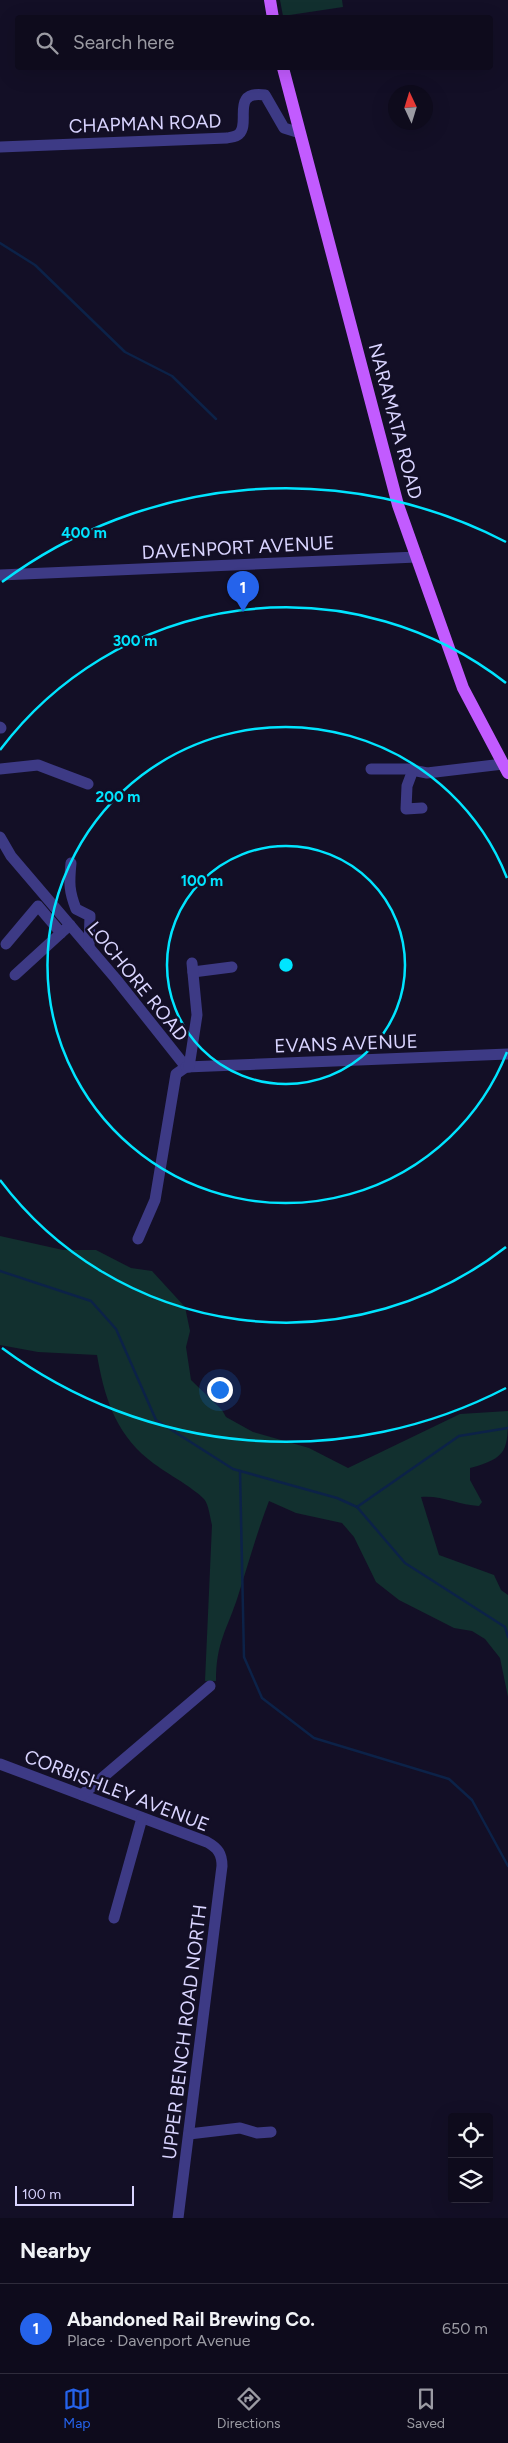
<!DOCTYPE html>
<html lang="en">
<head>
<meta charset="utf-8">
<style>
	body { margin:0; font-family:Figtree,sans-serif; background:#171425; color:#f1f3f6 }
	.controls { position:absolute; right:15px; bottom:15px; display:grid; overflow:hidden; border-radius:5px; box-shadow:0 5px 20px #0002 }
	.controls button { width:45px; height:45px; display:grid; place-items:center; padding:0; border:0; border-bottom:1px solid #2e2b3b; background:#0e0b1c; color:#f1f3f6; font:25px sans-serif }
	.compass { position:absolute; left:388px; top:85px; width:45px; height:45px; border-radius:50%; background:#0e0b1c; box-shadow:0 5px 20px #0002; rotate:356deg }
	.scale { position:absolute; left:15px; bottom:12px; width:119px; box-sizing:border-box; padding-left:5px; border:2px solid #d9d4ff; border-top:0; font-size:14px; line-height:18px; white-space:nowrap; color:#d9d4ff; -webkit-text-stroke:4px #130f26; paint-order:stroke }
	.you { position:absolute; left:219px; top:1389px; width:18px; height:18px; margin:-12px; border:4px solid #fff; border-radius:50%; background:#1a73e8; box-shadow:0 0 0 8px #1a73e833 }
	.badge { display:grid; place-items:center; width:32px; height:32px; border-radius:50%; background:#2563eb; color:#fff; font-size:16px; font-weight:700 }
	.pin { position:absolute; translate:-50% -41px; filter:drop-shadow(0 1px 2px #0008) }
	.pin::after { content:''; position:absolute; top:26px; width:18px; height:15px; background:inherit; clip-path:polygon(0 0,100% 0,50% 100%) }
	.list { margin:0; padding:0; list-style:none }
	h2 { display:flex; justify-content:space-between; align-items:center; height:65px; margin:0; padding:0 20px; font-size:21px }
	h2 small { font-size:16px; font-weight:400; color:#9b9ba3 }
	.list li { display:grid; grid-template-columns:32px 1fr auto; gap:15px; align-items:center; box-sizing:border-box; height:90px; padding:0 20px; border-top:1px solid #2e2b3b }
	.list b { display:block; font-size:19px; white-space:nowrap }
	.list p { margin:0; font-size:16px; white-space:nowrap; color:#9b9ba3 }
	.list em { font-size:16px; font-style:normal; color:#9b9ba3 }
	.icon { flex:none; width:28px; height:28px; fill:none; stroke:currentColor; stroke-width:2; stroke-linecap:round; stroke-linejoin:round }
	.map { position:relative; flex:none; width:508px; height:2218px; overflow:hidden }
	.search { position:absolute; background:#0e0b1c; box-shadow:0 5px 20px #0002; left:15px; right:15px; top:15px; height:55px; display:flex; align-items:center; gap:12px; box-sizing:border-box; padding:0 18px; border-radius:5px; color:#9b9ba3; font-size:19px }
	.sheet { height:155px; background:#0e0b1c }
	nav { display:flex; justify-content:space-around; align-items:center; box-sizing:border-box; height:70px; border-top:1px solid #2e2b3b; background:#0e0b1c; font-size:14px; color:#9b9ba3 }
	nav a { display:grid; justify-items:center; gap:2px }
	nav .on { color:#2563eb }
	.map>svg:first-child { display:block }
	.green { fill:#12302f }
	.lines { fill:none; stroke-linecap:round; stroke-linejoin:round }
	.stream { stroke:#0c2248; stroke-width:2.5 }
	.minor { stroke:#3d3a85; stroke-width:11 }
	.major { stroke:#c25bff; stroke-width:12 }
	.ring { fill:none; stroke:#00e5ff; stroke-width:2.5 }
	.labels { text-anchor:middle; stroke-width:5; stroke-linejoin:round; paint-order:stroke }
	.street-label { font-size:19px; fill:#d9d4ff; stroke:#130f26 }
	.centre { fill:#00e5ff; stroke:#130f26; stroke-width:2.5 }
	.ring-label { font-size:15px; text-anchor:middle; font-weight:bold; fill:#00e5ff; stroke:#130f26; stroke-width:5; stroke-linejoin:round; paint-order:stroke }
</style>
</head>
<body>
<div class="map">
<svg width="508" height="2218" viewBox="0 0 508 2218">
	<rect width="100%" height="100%" fill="#130f26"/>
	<g class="green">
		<path d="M 280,0 L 342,0 L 343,7 L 283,16 Z"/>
		<path d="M 0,1236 L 63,1250 L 96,1250 L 131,1268 L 152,1271 L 185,1307 L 190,1331 L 186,1347 L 191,1380 L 222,1410 L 226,1417 L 253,1432 L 309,1448 L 348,1468 L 460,1414 L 508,1411 C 508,1450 508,1458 470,1468 L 470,1480 L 482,1502 L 479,1506 C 459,1505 441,1495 421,1497 L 439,1555 L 494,1575 L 501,1590 L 508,1595 L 508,1697 L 500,1658 L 485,1639 L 472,1631 L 454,1628 L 399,1600 L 376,1582 L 354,1537 L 342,1523 L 296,1513 L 269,1501 C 257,1532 248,1565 238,1596 C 227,1630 216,1642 216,1681 L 205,1681 L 212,1525 C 210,1518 209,1505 204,1499 C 193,1487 162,1471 148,1459 C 114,1431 104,1395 97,1355 L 38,1352 L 0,1345 Z"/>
	</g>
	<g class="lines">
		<g class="stream">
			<path d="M 0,243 L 35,265 L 125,352 L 172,376 L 216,419"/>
			<path d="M 0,1271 L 91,1301 L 116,1329 L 156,1420 L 233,1469 L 337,1498 L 357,1507 L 405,1563 L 505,1627 L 508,1637"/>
			<path d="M 240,1471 L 244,1657 L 262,1698 L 314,1738 L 449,1779 L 472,1800 L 508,1866"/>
			<path d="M 357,1507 L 459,1436 L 508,1428"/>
		</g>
		<g class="minor">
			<path d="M 0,147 L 227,138 C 231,137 236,137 239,134 C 251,123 230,90 265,95 L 284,128 L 300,133"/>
			<path d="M 0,575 L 417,557"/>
			<path d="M 0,727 L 1,728"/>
			<path d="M 0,769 L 38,765 L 88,784"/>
			<path d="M 371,769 L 407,769 L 427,773 L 503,764"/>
			<path d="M 413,770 L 407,786 L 406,809 L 422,808"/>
			<path d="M 0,837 L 11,856 L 116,979 L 186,1067 L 176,1074 L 155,1200 L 138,1239"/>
			<path d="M 71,863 C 69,883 69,891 76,909 L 90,916 L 89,947"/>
			<path d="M 6,944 L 38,906 L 61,933 L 70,925"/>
			<path d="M 193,972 L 232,967"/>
			<path d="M 15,975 L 61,933"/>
			<path d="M 186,1067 L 508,1054"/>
			<path d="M 189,1067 L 197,1015 L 192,963"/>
			<path d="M 0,1764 L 207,1842 C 218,1848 222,1854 222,1866 L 178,2218"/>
			<path d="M 82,1795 L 210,1686"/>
			<path d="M 114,1918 L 142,1818"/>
			<path d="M 189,2134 L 240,2128 L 257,2133 L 271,2132"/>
		</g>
		<g class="major">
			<path d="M 270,0 L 273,18"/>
			<path d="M 283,68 L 398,505 L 463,688 L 508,773"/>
		</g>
	</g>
	<g class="ring">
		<circle cx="286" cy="965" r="119"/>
		<path d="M507 1052A238 238 0 1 1 507 878"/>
		<path d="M506 1247A358 358 0 0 1 0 1180M0 750A358 358 0 0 1 506 683"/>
		<path d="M506 1388A477 477 0 0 1 2 1348M2 582A477 477 0 0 1 506 542"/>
	</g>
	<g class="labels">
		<g class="street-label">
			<text transform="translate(145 123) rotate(-2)" y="7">CHAPMAN ROAD</text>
			<text transform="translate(396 421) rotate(75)" y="7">NARAMATA ROAD</text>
			<text transform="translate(238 547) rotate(-3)" y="7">DAVENPORT AVENUE</text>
			<text transform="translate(138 981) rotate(51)" y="7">LOCHORE ROAD</text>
			<text transform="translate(346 1043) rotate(-2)" y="7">EVANS AVENUE</text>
			<text transform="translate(117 1790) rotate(21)" y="7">CORBISHLEY AVENUE</text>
			<text transform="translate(184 2032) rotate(-83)" y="7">UPPER BENCH ROAD NORTH</text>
		</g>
	</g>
	<circle cx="286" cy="965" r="8" class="centre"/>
	<g class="ring-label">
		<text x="84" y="538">400 m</text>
		<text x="135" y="646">300 m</text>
		<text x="118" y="802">200 m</text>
		<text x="202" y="886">100 m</text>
	</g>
</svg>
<div class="controls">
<button><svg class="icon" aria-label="locate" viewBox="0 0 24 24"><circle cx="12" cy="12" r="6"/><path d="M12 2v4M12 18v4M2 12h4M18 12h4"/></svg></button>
<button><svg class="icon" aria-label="layers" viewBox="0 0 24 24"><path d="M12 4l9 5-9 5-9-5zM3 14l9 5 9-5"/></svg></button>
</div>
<svg class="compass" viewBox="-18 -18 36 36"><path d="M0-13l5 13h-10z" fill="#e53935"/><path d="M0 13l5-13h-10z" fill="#9b9ba3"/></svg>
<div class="scale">100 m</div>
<div class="you"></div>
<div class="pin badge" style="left:243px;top:612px">1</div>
<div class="search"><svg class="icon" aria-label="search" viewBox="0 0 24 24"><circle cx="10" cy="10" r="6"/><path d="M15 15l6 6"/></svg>Search here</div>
</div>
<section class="sheet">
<h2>Nearby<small></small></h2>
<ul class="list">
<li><span class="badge">1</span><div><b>Abandoned Rail Brewing Co.</b><p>Place · Davenport Avenue</p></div><em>650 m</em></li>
</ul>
</section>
<nav>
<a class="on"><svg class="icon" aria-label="map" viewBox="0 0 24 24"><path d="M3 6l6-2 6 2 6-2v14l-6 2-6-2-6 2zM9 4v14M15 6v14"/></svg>Map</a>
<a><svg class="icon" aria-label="directions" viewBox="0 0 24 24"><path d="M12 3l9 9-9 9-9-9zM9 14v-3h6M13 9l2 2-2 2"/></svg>Directions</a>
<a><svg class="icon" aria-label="saved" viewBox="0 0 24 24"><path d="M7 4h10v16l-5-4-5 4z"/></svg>Saved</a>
</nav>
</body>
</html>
